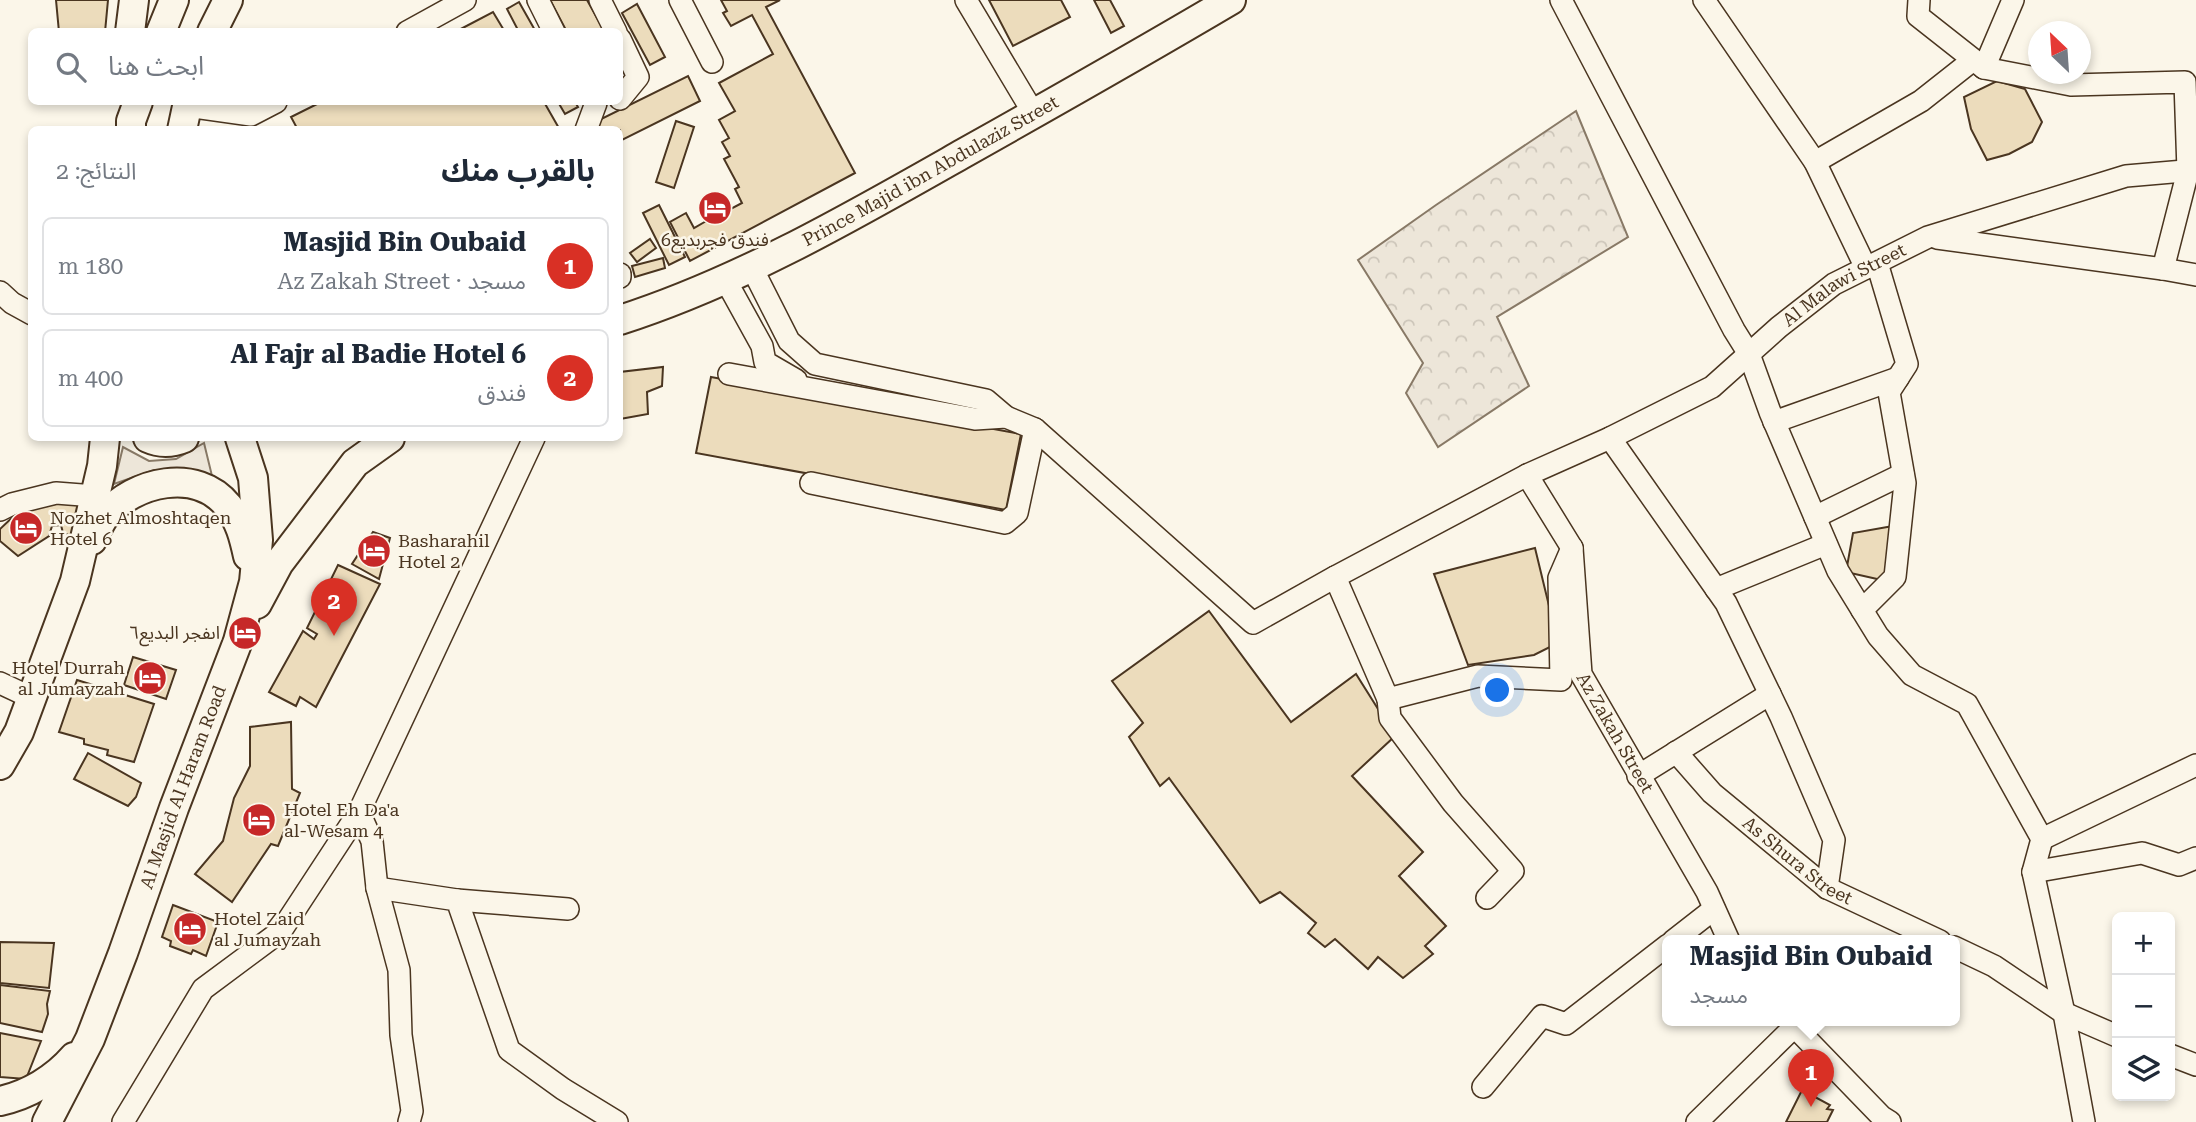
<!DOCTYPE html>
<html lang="ar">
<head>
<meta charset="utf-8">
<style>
	body { margin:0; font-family:"Roboto Serif","Noto Sans Arabic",serif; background:#f2f2f3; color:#1f2937; direction:rtl }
	.controls { position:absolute; right:21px; bottom:21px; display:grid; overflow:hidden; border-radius:10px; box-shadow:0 4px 10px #0003 }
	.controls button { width:63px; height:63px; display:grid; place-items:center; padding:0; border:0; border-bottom:2px solid #e0e1e3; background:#fff; color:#1f2937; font:35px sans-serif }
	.compass { position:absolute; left:2028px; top:21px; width:63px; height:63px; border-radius:50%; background:#fff; box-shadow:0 4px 10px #0003; rotate:335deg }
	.you { position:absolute; left:1498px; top:691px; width:24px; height:24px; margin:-18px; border:5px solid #fff; border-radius:50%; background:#1a73e8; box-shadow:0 0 0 10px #1a73e833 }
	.badge { display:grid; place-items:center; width:46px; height:46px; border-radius:50%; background:#d93025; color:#fff; font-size:23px; font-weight:700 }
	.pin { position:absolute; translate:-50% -58px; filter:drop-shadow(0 2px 4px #0008) }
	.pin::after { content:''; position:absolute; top:37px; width:24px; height:21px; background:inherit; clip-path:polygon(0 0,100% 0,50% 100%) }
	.popup { position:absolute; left:1662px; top:935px; width:298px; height:91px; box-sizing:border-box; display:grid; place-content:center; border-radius:10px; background:#fff; filter:drop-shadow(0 2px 5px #0005); font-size:23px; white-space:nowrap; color:#747a83 }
	.popup b { font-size:26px; color:#1f2937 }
	.popup::after { content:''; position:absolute; left:50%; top:100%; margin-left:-14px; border:14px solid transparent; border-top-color:#fff }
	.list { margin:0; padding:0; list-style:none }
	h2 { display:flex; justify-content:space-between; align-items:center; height:91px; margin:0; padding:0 28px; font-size:30px }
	h2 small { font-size:23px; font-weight:400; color:#747a83 }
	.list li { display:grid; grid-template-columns:46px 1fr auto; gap:21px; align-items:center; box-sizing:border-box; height:98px; margin:0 14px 14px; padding:0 14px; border:2px solid #e0e1e3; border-radius:10px }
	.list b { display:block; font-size:26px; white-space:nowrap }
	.list p { margin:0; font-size:23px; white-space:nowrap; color:#747a83 }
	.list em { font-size:23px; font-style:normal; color:#747a83 }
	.icon { flex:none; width:38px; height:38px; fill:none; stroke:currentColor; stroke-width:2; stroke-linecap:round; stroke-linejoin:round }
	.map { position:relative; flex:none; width:2196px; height:1122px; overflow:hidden; direction:ltr }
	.search { position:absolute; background:#fff; box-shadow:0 4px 10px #0003; left:28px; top:28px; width:595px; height:77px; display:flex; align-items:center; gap:18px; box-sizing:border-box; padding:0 24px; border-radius:10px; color:#747a83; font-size:26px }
	.panel { position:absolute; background:#fff; box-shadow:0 4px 10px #0003; left:28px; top:126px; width:595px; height:315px; border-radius:10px; direction:rtl }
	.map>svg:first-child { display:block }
	.green { fill:#ede6d9; stroke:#887966; stroke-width:2 }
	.forest { fill:url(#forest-crowns); stroke:#887966; stroke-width:2 }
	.building { fill:#ecdcbc; stroke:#4a3520; stroke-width:2 }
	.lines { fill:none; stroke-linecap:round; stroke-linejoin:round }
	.minor-casing { stroke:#4a3520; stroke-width:24 }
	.major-casing { stroke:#4a3520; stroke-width:32 }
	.minor { stroke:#fbf6e9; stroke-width:21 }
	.major { stroke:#fbf6e9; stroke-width:28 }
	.labels { text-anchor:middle; stroke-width:5; stroke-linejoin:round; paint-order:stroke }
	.street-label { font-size:18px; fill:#4a3520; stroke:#fbf6e9 }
	.poi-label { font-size:18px; fill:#4a3520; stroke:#fbf6e9; text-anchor:start }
</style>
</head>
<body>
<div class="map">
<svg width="2196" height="1122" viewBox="0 0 2196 1122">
	<defs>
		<pattern id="forest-crowns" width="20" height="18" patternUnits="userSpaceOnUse" patternTransform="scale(1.75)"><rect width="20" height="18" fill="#ede6d9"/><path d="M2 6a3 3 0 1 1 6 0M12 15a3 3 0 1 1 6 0" fill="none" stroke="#cdc6ba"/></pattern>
	</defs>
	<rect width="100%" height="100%" fill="#fbf6e9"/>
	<path class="green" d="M 204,443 L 213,480 L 176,470 L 154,470 L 114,484 L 123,447 L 149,461 L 176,459 Z"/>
	<path class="forest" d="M 1576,111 L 1628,237 L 1497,317 L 1529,386 L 1438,447 L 1406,393 L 1423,363 L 1358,260 L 1436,205 Z"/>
	<g class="building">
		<path d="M 56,0 L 108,0 L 105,32 L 59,32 Z"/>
		<path d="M 550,0 L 587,0 L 605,32 L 567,32 Z"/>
		<path d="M 721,0 L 780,0 L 766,7 L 855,173 L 690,261 L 670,222 L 686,213 L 694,228 L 708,220 L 705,215 L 723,205 L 727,211 L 742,203 L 735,189 L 739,187 L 724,159 L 730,156 L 722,142 L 729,138 L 719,120 L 735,111 L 719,83 L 773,54 L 752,15 L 731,26 L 723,13 L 727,11 Z"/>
		<path d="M 989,0 L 1061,0 L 1070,17 L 1013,46 Z"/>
		<path d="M 1094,0 L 1110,0 L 1124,26 L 1111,33 Z"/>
		<path d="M 519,2 L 536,32 L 519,32 L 507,9 Z"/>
		<path d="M 637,4 L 665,57 L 650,65 L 622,13 Z"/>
		<path d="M 493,12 L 505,32 L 455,32 Z"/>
		<path d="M 688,76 L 700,101 L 620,141 L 620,130 L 591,130 L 589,125 Z"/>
		<path d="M 1997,81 L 2025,89 L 2042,122 L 2032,142 L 2009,154 L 1987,160 L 1971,129 L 1964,97 Z"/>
		<path d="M 321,102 L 544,102 L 560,130 L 298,130 L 291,117 Z"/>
		<path d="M 558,102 L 575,102 L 578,107 L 565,114 Z"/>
		<path d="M 676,121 L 694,127 L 674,188 L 656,182 Z"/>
		<path d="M 659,205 L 685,257 L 669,265 L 643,213 Z"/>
		<path d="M 650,239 L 656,248 L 637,262 L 630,253 Z"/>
		<path d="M 663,258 L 665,268 L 635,277 L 632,266 Z"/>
		<path d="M 663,367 L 662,386 L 647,392 L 648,414 L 620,419 L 620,372 Z"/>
		<path d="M 711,377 L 1021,434 L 1006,510 L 696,453 Z"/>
		<path d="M 80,500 L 71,536 L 63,533 L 61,525 L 52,526 L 49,536 L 18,556 L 0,541 L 0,529 L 17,513 L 49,502 Z"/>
		<path d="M 1893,526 L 1886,581 L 1846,572 L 1853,533 Z"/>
		<path d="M 373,532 L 390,538 L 379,579 L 352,564 Z"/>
		<path d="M 1535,548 L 1558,643 L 1534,655 L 1468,665 L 1434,574 Z"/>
		<path d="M 338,565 L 380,584 L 316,707 L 300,697 L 296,706 L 269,692 L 303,631 L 314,639 L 317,634 L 307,628 Z"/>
		<path d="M 1209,611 L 1291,722 L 1356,674 L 1395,736 L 1352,776 L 1423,852 L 1399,876 L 1446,926 L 1425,946 L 1433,954 L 1403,978 L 1378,957 L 1368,969 L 1335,939 L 1325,947 L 1308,933 L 1316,923 L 1280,892 L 1260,903 L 1169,778 L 1160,786 L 1129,737 L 1143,723 L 1112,681 Z"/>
		<path d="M 133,657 L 176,670 L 166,699 L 124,685 Z"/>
		<path d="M 77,680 L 154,704 L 134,762 L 107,755 L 108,750 L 84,744 L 84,739 L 59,732 Z"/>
		<path d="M 291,722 L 292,789 L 300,793 L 278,846 L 271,844 L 232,902 L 195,874 L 223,841 L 234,798 L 250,766 L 250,727 Z"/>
		<path d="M 88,753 L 141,783 L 136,797 L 128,806 L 74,779 Z"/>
		<path d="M 173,905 L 218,922 L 206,956 L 193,950 L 191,954 L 170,946 L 171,941 L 162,937 Z"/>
		<path d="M 0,942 L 54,943 L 49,988 L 0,983 Z"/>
		<path d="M 0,985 L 50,991 L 47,1004 L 48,1014 L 42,1032 L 0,1023 Z"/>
		<path d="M 0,1033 L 41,1041 L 26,1079 L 0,1077 Z"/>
		<path d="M 1802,1090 L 1830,1105 L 1827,1109 L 1833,1110 L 1827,1122 L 1786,1122 Z"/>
	</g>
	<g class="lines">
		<g class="minor-casing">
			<g id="minor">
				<path d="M 538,0 L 554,32"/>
				<path d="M 600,0 L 616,32"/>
				<path d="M 680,0 L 712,62"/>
				<path d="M 966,0 L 1034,114"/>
				<path d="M 1561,0 L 1734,330 L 1749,354 L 1770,412 L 1838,571 L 1878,636 L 1912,675 L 1967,704 L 2042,839 L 2033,872 L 2064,1013 L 2084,1122"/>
				<path d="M 1704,0 L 1815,162 L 1866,268"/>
				<path d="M 1919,0 L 1918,16 L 1984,68 L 2071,85 L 2185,82 L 2188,171 L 2163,269"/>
				<path d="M 407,32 L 465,0"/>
				<path d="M 620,39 L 638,77 L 620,99"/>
				<path d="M 1984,68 L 2013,0"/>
				<path d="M 187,106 L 251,115 L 276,102"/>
				<path d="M 586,130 L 596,103"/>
				<path d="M 1815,162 L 1921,101 L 1973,60"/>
				<path d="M 1937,238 L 2163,269 L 2196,275"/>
				<path d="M 751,266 L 789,341 L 815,364 L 986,400 L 1006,417"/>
				<path d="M 620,274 L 620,277"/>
				<path d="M 725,279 L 762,346 L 765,362 L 796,380"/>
				<path d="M 0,292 L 12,303 L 32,314"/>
				<path d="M 729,374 L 975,419 L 1006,417 L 1035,429 L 1017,513 L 1005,523 L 811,483"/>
				<path d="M 1774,422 L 1898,378"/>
				<path d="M 1035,429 L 1253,623 L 1335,577"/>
				<path d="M 1610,438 L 1726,603 L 1781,717 L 1834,840 L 1827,888"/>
				<path id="s1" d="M 1527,475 L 1572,548 L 1581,674 L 1707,892 L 1729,941"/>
				<path d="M 0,510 L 12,504 L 56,493 L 95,496"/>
				<path d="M 1815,517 L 1903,474"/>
				<path id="s2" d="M 1572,548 L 1559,578 L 1561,680 L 1478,676 L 1388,699 L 1335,577 L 1527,475 L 1610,438 L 1712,387 L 1779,327 L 1834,284 L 1928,237 L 2126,176 L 2196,170"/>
				<path d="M 1716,589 L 1826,544"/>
				<path d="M 1862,610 L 1895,577 L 1905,483 L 1889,392 L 1907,364 L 1877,263"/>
				<path d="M 0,683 L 32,698"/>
				<path d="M 1388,699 L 1390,718 L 1453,803 L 1513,871 L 1487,898"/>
				<path id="s3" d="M 1676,752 L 1712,793 L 1827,888 L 1940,941"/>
				<path d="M 1638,776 L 1770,694"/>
				<path d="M 359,812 L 372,841 L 377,888 L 399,970 L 401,1035 L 412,1111 L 409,1122"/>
				<path d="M 2042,839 L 2196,765"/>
				<path d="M 2033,872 L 2142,853 L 2179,865 L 2196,858"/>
				<path d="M 377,888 L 457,900 L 509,1050 L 563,1089 L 617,1122"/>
				<path d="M 457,900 L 568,909"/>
				<path d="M 1673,941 L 1714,909"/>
				<path d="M 1954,947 L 1994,966 L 2064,1013 L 2117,1036"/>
				<path d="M 1789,1021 L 1882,1117 L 1890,1122"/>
				<path d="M 2170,1055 L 2196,1065"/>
				<path d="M 1483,1087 L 1542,1016 L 1566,1024 L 1668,945"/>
				<path d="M 123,1122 L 203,989 L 281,931 L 359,812 L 534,438"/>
				<path d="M 1697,1122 L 1794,1027"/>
			</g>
		</g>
		<g class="major-casing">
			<g id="major">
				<path d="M 130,32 L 134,0"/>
				<path d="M 161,32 L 174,0"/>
				<path d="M 212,32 L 228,0"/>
				<path d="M 131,130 L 131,121 L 138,102"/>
				<path d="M 182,130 L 188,102"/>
				<path id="s4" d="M 620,320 C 741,281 853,216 964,153 C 1053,103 1143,52 1231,0"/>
				<path d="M 148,438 C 159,443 172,443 184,438"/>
				<path d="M 92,540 C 96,532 100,522 105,516 C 134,481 197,467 228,506 C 240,521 244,538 248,556"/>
				<path d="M 257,604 L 279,563 L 355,463 L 390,438"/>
				<path d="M 0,765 L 19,732 L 75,581 L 102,466 L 105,438"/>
				<path d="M 0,1101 C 28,1095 55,1079 74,1057"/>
				<path id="s5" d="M 47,1122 L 90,1039 L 123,953 L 174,808 L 238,641 L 254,582 L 258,540 L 253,478 L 240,438"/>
			</g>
		</g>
		<use href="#minor" class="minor"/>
		<use href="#major" class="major"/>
	</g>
	<defs>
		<g id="hotel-disc" transform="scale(1.75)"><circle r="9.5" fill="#c62828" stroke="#fbf6e9"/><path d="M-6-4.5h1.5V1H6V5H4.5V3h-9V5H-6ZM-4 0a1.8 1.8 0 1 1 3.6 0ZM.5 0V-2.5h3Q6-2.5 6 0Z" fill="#fff"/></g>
	</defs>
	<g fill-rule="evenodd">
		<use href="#hotel-disc" x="715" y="208"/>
		<use href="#hotel-disc" x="26" y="528"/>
		<use href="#hotel-disc" x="374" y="551"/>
		<use href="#hotel-disc" x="245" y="633"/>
		<use href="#hotel-disc" x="150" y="678"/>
		<use href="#hotel-disc" x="259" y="820"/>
		<use href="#hotel-disc" x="190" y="929"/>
	</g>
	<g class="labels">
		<g class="street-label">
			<text dy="6" stroke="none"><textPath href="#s4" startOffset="345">Prince Majid ibn Abdulaziz Street</textPath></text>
			<text dy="6" stroke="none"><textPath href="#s2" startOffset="1034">Al Malawi Street</textPath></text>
			<text dy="6" stroke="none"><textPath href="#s1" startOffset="280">Az Zakah Street</textPath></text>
			<text dy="6" stroke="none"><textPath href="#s5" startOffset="362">Al Masjid Al Haram Road</textPath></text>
			<text dy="6" stroke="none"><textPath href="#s3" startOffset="164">As Shura Street</textPath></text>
		</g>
		<g class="poi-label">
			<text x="715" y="246" text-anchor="middle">فندق فجربديع6</text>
			<text x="50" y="524">Nozhet Almoshtaqen<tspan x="50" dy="21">Hotel 6</tspan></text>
			<text x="398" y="547">Basharahil<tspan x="398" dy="21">Hotel 2</tspan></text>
			<text x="220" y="639" text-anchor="end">اىفجر البديع٦</text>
			<text x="125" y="674" text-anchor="end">Hotel Durrah<tspan x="125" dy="21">al Jumayzah</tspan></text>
			<text x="284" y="816">Hotel Eh Da'a<tspan x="284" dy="21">al-Wesam 4</tspan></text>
			<text x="214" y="925">Hotel Zaid<tspan x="214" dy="21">al Jumayzah</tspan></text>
		</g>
	</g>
</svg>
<div class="controls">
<button>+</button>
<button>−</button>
<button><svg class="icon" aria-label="layers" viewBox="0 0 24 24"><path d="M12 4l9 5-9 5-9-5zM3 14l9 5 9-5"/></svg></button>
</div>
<svg class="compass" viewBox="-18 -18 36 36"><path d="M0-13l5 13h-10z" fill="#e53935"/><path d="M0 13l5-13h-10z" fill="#747a83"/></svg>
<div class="you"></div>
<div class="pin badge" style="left:1811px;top:1107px">1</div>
<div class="popup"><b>Masjid Bin Oubaid</b>مسجد</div>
<div class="pin badge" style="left:334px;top:636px">2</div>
<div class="search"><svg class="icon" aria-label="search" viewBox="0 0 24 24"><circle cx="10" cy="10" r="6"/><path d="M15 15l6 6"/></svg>ابحث هنا</div>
<section class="panel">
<h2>بالقرب منك<small>النتائج: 2</small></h2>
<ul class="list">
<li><span class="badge">1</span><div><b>Masjid Bin Oubaid</b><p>مسجد · Az Zakah Street</p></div><em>180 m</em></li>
<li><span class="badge">2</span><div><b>Al Fajr al Badie Hotel 6</b><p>فندق</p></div><em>400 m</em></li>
</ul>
</section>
</div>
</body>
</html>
